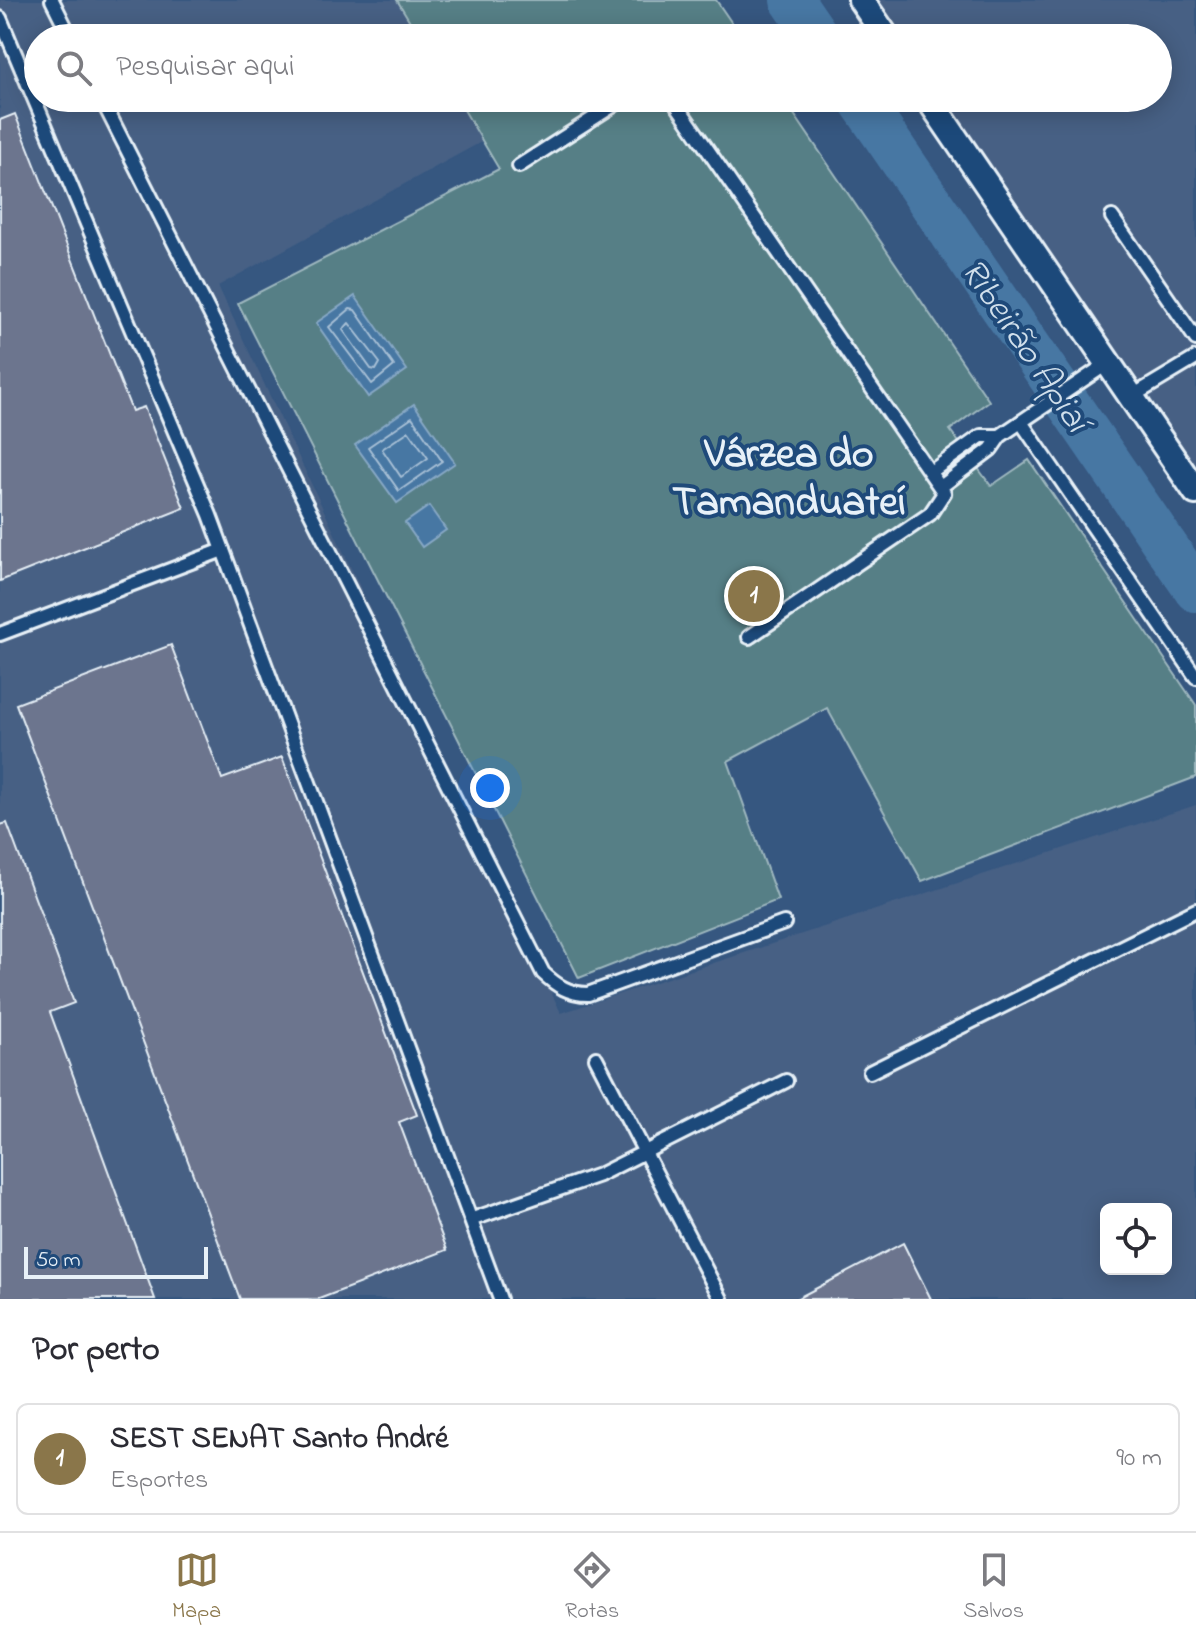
<!DOCTYPE html>
<html lang="pt">
<head>
<meta charset="utf-8">
<style>
	body { margin:0; font-family:"Indie Flower",sans-serif; background:#f7f7f7; color:#2b2b33 }
	.controls { position:absolute; right:24px; bottom:24px; display:grid; overflow:hidden; border-radius:12px; box-shadow:0 4px 20px #0003 }
	.controls button { width:72px; height:72px; display:grid; place-items:center; padding:0; border:0; border-bottom:2px solid #e1e1e2; background:#fff; color:#2b2b33; font:40px sans-serif }
	.scale { position:absolute; left:24px; bottom:20px; width:184px; box-sizing:border-box; padding-left:8px; border:4px solid #e8f1f8; border-top:0; font-size:22px; line-height:28px; white-space:nowrap; color:#e8f1f8; -webkit-text-stroke:6px #1f4a7a; paint-order:stroke }
	.you { position:absolute; left:490px; top:788px; width:28px; height:28px; margin:-20px; border:6px solid #fff; border-radius:50%; background:#1a73e8; box-shadow:0 0 0 12px #1a73e833 }
	.badge { display:grid; place-items:center; width:52px; height:52px; border-radius:50%; background:#8a764a; color:#fff; font-size:26px; font-weight:700 }
	.pin { position:absolute; translate:-50% -50%; border:4px solid #fff; box-shadow:0 2px 8px #0006 }
	.list { margin:0; padding:0; list-style:none }
	h2 { display:flex; justify-content:space-between; align-items:center; height:104px; margin:0; padding:0 32px; font-size:34px }
	h2 small { font-size:26px; font-weight:400; color:#7c7c81 }
	.list li { display:grid; grid-template-columns:52px 1fr auto; gap:24px; align-items:center; box-sizing:border-box; height:112px; margin:0 16px 16px; padding:0 16px; border:2px solid #e1e1e2; border-radius:12px }
	.list b { display:block; font-size:30px; white-space:nowrap }
	.list p { margin:0; font-size:26px; white-space:nowrap; color:#7c7c81 }
	.list em { font-size:26px; font-style:normal; color:#7c7c81 }
	.icon { flex:none; width:44px; height:44px; fill:none; stroke:currentColor; stroke-width:2; stroke-linecap:round; stroke-linejoin:round }
	.map { position:relative; flex:none; width:1196px; height:1299px; overflow:hidden }
	.search { position:absolute; background:#fff; box-shadow:0 4px 20px #0003; left:24px; right:24px; top:24px; height:88px; display:flex; align-items:center; gap:20px; box-sizing:border-box; padding:0 28px; border-radius:44px; color:#7c7c81; font-size:30px }
	.sheet { height:232px; background:#fff }
	nav { display:flex; justify-content:space-around; align-items:center; box-sizing:border-box; height:112px; border-top:2px solid #e1e1e2; background:#fff; font-size:22px; color:#7c7c81 }
	nav a { display:grid; justify-items:center; gap:4px }
	nav .on { color:#8a764a }
	.map>svg:first-child { display:block }
	.built { fill:#466084; fill-rule:evenodd }
	.green { fill:#567f86; stroke:#9fb8bf; stroke-width:2 }
	.water { fill:#4777a3; stroke:#87a8c5; stroke-width:2 }
	.lines { fill:none; stroke-linecap:round; stroke-linejoin:round }
	.shore { stroke:#a8c0d6; stroke-width:2 }
	.river { stroke:#4777a3; stroke-width:44 }
	.building { fill:#6c748e; stroke:#e8f1f8; stroke-width:2 }
	.lane-casing { stroke:#e8f1f8; stroke-width:18 }
	.street-casing { stroke:#e8f1f8; stroke-width:30 }
	.lane { stroke:#1f4a7a; stroke-width:12 }
	.street { stroke:#1f4a7a; stroke-width:24 }
	.labels { text-anchor:middle; stroke-width:8; stroke-linejoin:round; paint-order:stroke }
	.water-label { font-size:36px; font-style:italic; fill:#d0dfeb; stroke:#1f4a7a }
	.district-label { font-size:42px; font-weight:bold; fill:#e8f1f8; stroke:#1f4a7a }
</style>
</head>
<body>
<div class="map">
<svg width="1196" height="1299" viewBox="0 0 1196 1299">
	<rect width="100%" height="100%" fill="#365780"/>
	<filter id="ink" filterUnits="userSpaceOnUse"><feTurbulence type="fractalNoise" baseFrequency=".0125" numOctaves="2"/><feDisplacementMap in="SourceGraphic" scale="16" xChannelSelector="R" yChannelSelector="G"/><feConvolveMatrix kernelMatrix="1 2 1 2 8 2 1 2 1" color-interpolation-filters="sRGB"/></filter>
	<g filter="url(#ink)">
		<g class="built">
			<path d="M 0,0 L 397,0 L 420,38 L 38,38 L 38,98 L 457,98 L 483,141 L 218,286 L 561,1013 L 1196,805 L 1196,1299 L 0,1299 ZM 1106,1209 L 1166,1209 L 1166,1269 L 1106,1269 Z"/>
			<path d="M 871,0 L 1196,0 L 1196,503 L 935,98 L 1158,98 L 1158,38 L 896,38 Z"/>
		</g>
		<g class="green">
			<path d="M 397,0 L 716,0 L 742,38 L 420,38 Z"/>
			<path d="M 457,98 L 783,98 L 989,401 L 950,430 L 991,486 L 1029,460 L 1196,705 L 1196,777 L 922,881 L 827,708 L 728,761 L 778,900 L 579,978 L 238,303 L 499,169 Z"/>
		</g>
		<g class="water">
			<path d="M 355,296 L 407,370 L 368,397 L 316,323 Z"/>
			<path d="M 414,404 L 455,463 L 397,503 L 355,445 Z"/>
			<path d="M 429,506 L 446,530 L 422,547 L 405,523 Z"/>
		</g>
		<g class="lines">
			<g class="shore">
				<path d="M 350,309 L 355,310 L 394,366 L 372,384 L 329,327 Z"/>
				<path d="M 349,323 L 380,363 L 376,370 L 371,369 L 343,330 Z"/>
				<path d="M 412,417 L 442,461 L 399,491 L 368,447 Z"/>
				<path d="M 409,431 L 428,458 L 401,477 L 382,449 Z"/>
			</g>
			<g class="river">
				<path d="M 792,0 L 818,38"/>
				<path d="M 859,98 L 1196,590"/>
			</g>
		</g>
		<g class="building">
			<path d="M 15,114 L 132,411 L 144,407 L 184,508 L 0,581 L 0,120 Z"/>
			<path d="M 171,645 L 222,779 L 282,757 L 417,1115 L 399,1122 L 447,1250 L 319,1299 L 240,1299 L 16,704 Z"/>
			<path d="M 7,823 L 74,1003 L 50,1012 L 155,1299 L 0,1299 L 0,825 Z"/>
			<path d="M 903,1243 L 931,1299 L 796,1299 Z"/>
		</g>
		<g class="lines">
			<g class="lane-casing">
				<g id="lane">
					<path d="M 52,0 L 71,38"/>
					<path d="M 0,18 L 210,515 L 500,1299"/>
					<path d="M 101,98 L 543,973 C 557,986 569,994 588,994 L 784,923"/>
					<path d="M 672,98 L 944,493 L 930,514 L 749,637"/>
					<path d="M 519,166 L 625,98"/>
					<path d="M 1112,217 L 1196,339"/>
					<path d="M 1131,397 L 1196,358"/>
					<path d="M 1021,422 L 1196,677"/>
					<path d="M 932,471 L 981,436 L 1000,436"/>
					<path d="M 942,486 L 991,449 L 1000,436 L 1108,363"/>
					<path d="M 0,634 L 223,550"/>
					<path d="M 596,1058 L 721,1299"/>
					<path d="M 870,1072 L 1196,910"/>
					<path d="M 473,1219 L 599,1175 L 786,1081"/>
				</g>
			</g>
			<g class="street-casing">
				<g id="street">
					<path d="M 861,0 L 887,38"/>
					<path d="M 928,98 L 1196,492"/>
				</g>
			</g>
			<use href="#lane" class="lane"/>
			<use href="#street" class="street"/>
		</g>
	</g>
	<g class="labels">
		<g class="water-label">
			<text transform="translate(1027 344) rotate(56)" y="13">Ribeirão Apiaí</text>
		</g>
		<g class="district-label">
			<text x="789" y="466">Várzea do<tspan x="789" dy="48">Tamanduateí</tspan></text>
		</g>
	</g>
</svg>
<div class="controls">
<button><svg class="icon" aria-label="locate" viewBox="0 0 24 24"><circle cx="12" cy="12" r="6"/><path d="M12 2v4M12 18v4M2 12h4M18 12h4"/></svg></button>
</div>
<div class="scale">50 m</div>
<div class="you"></div>
<div class="pin badge" style="left:754px;top:596px">1</div>
<div class="search"><svg class="icon" aria-label="search" viewBox="0 0 24 24"><circle cx="10" cy="10" r="6"/><path d="M15 15l6 6"/></svg>Pesquisar aqui</div>
</div>
<section class="sheet">
<h2>Por perto<small></small></h2>
<ul class="list">
<li><span class="badge">1</span><div><b>SEST SENAT Santo André</b><p>Esportes</p></div><em>90 m</em></li>
</ul>
</section>
<nav>
<a class="on"><svg class="icon" aria-label="map" viewBox="0 0 24 24"><path d="M3 6l6-2 6 2 6-2v14l-6 2-6-2-6 2zM9 4v14M15 6v14"/></svg>Mapa</a>
<a><svg class="icon" aria-label="directions" viewBox="0 0 24 24"><path d="M12 3l9 9-9 9-9-9zM9 14v-3h6M13 9l2 2-2 2"/></svg>Rotas</a>
<a><svg class="icon" aria-label="saved" viewBox="0 0 24 24"><path d="M7 4h10v16l-5-4-5 4z"/></svg>Salvos</a>
</nav>
</body>
</html>
